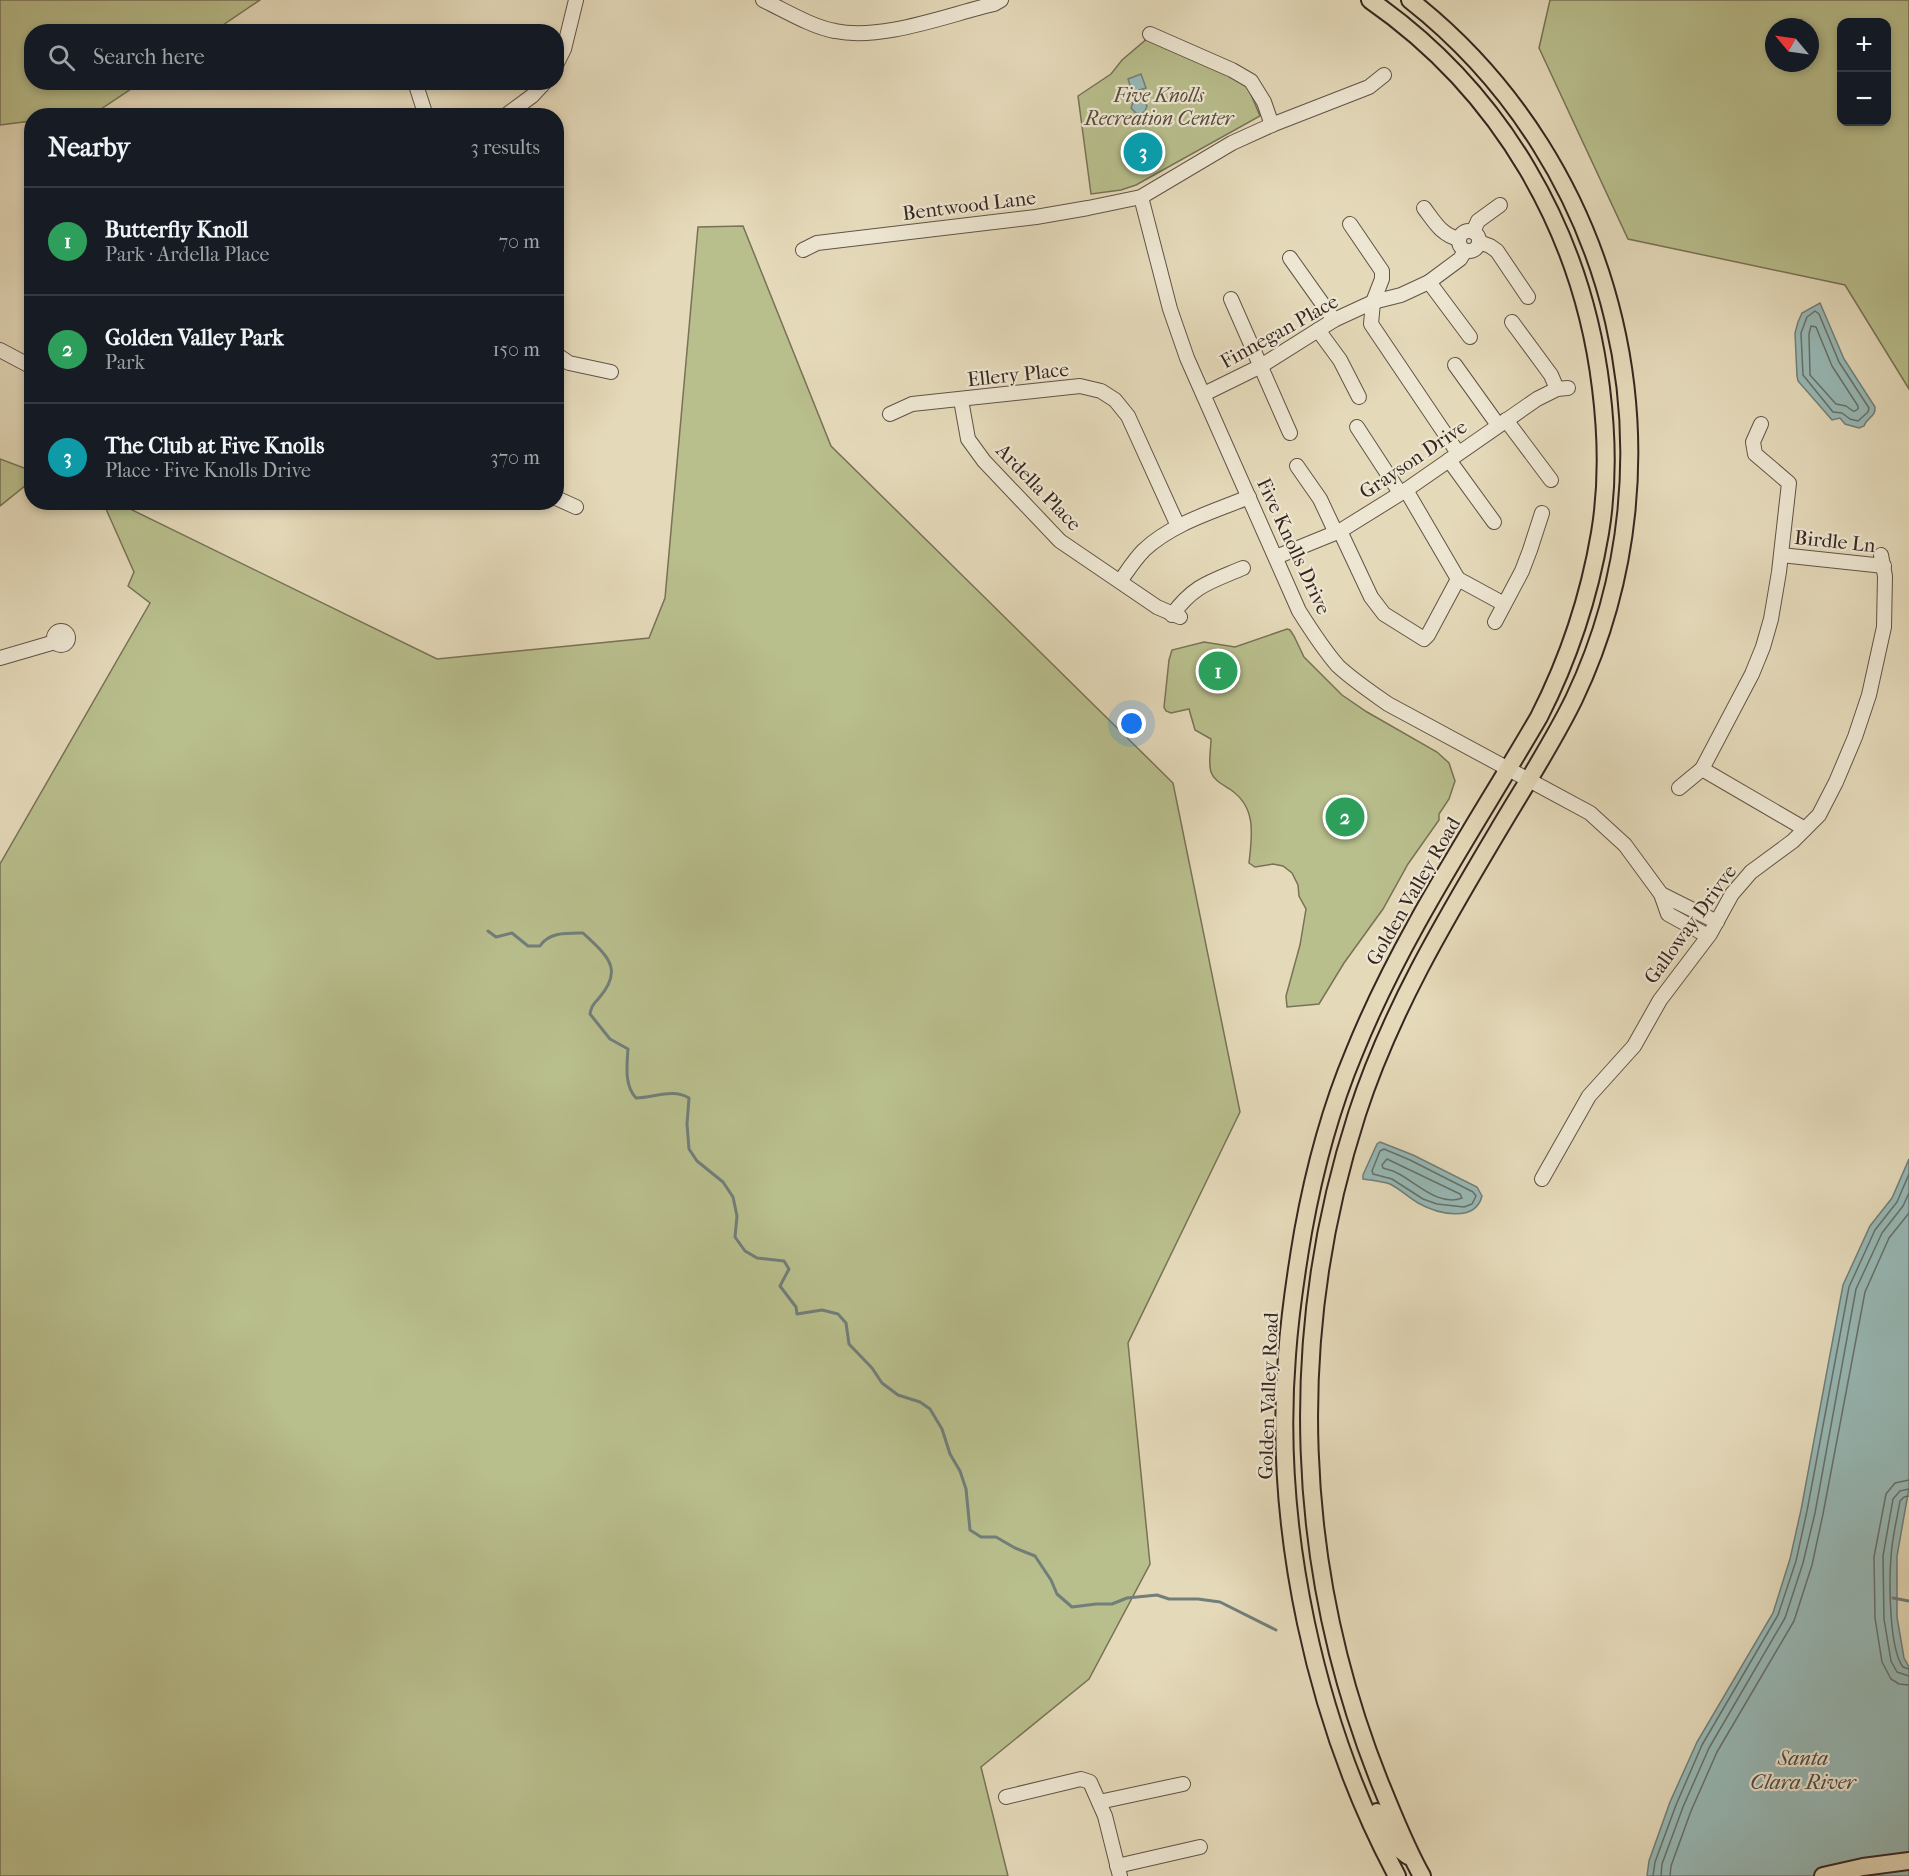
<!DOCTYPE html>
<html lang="en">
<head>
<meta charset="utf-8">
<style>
	body { margin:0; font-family:"IM FELL French Canon",serif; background:#20242c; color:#f1f3f6 }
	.controls { position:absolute; right:18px; top:18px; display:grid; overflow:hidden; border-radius:12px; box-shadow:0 3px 9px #0003 }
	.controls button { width:54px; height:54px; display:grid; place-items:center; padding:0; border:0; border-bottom:2px solid #363941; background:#171b24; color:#f1f3f6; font:30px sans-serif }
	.compass { position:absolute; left:1765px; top:18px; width:54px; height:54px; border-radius:50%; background:#171b24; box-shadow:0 3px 9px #0003; rotate:299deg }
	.you { position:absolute; left:1132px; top:724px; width:21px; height:21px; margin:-15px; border:4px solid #fff; border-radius:50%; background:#1a73e8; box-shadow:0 0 0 9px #1a73e833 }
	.badge { display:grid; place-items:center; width:39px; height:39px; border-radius:50%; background:#c59692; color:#fff; font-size:20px; font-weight:700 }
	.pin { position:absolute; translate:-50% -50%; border:3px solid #fff; box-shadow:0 2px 6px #0006 }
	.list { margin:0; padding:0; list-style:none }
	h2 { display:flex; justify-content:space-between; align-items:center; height:78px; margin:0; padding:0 24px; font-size:26px }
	h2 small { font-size:20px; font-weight:400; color:#9ea1a6 }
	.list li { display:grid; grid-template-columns:39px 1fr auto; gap:18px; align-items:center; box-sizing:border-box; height:108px; padding:0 24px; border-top:2px solid #363941 }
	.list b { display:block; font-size:22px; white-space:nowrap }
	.list p { margin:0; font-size:20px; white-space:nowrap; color:#9ea1a6 }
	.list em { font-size:20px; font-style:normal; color:#9ea1a6 }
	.icon { flex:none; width:33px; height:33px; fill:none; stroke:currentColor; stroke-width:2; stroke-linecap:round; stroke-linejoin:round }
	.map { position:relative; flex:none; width:1909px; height:1876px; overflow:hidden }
	.search { position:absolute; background:#171b24; box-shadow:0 3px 9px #0003; left:24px; top:24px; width:540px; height:66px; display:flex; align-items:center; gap:15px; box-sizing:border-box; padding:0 21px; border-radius:24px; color:#9ea1a6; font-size:22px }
	.panel { position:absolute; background:#171b24; box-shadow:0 3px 9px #0003; left:24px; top:108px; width:540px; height:402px; border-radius:24px }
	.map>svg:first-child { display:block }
	.green { fill:#b8be8c; stroke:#787256; stroke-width:1.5; fill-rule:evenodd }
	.water { fill:#97b9b6; stroke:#717e7a; stroke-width:1.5 }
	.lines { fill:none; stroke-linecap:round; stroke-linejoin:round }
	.shore { stroke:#67706b; stroke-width:1.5 }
	.stream { stroke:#717e7a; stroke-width:3 }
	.minor-casing { stroke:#625346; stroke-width:16 }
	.major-casing { stroke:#372620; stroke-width:20 }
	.minor { stroke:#ede6d2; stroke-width:14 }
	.major { stroke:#e4d9b9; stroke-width:16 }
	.labels { text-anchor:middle; stroke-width:4.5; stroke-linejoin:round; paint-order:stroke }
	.park-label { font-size:20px; font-style:italic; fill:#574c3b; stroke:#ede6d2 }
	.street-label { font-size:20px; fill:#372620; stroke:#ede6d2 }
	.water-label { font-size:21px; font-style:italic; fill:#4f4b46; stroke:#ede6d2 }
</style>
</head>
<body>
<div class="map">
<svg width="1909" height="1876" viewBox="0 0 1909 1876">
	<rect width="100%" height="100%" fill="#e4d9b9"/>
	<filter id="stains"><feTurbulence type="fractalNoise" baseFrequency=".00333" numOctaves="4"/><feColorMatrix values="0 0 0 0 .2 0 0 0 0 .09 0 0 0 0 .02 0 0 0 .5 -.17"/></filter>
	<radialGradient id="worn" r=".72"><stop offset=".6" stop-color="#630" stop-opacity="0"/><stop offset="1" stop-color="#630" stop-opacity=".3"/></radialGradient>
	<g class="green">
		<path d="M 0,0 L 260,0 L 214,31 L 32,32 L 32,82 L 140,83 L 95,113 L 75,116 L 32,116 L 31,121 L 0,125 Z"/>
		<path d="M 1550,0 L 1909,0 L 1909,389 L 1845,285 L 1628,239 L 1539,48 ZM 1886,22 L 1886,122 L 1842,122 L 1842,22 ZM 1774,27 L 1810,27 L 1810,63 L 1774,63 Z"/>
		<path d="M 1148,38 L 1236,78 L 1247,85 L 1260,116 L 1136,185 L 1121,190 L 1091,194 L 1078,96 L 1111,74 L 1122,60 Z"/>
		<path d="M 743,226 L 831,446 L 1173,783 L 1240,1112 L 1128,1343 L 1150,1564 L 1089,1679 L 981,1767 L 1008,1876 L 0,1876 L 0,864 L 150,603 L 128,586 L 134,572 L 106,509 L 90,503 L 116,503 L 122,505 L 437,659 L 649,638 L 665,598 L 698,227 Z"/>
		<path d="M 0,459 L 32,471 L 31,481 L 0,506 Z"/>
		<path d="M 1287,629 L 1290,630 L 1294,636 L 1304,657 L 1342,695 L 1367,712 L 1437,752 L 1449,763 L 1455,781 L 1449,799 L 1439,814 L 1439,820 L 1408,864 L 1383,909 L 1344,963 L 1319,1004 L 1287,1007 L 1286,996 L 1300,945 L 1306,909 L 1299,896 L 1298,885 L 1292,873 L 1283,866 L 1273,864 L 1255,867 L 1249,863 C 1252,836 1257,808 1231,790 C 1224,785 1214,781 1211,772 C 1208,763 1211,749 1211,739 L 1195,730 L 1189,709 L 1171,713 L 1166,711 L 1164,707 L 1169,660 L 1172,650 L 1204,642 L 1235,647 Z"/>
	</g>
	<g class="water">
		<path d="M 1141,74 L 1146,88 L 1139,90 L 1143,101 L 1147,106 L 1145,111 L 1141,114 L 1136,113 L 1131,108 L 1133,103 L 1130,100 L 1125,101 L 1122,88 L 1130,85 L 1128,79 Z"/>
		<path d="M 1820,303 L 1844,359 L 1875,407 C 1876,417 1867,417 1864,426 L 1859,428 L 1845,424 L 1840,418 L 1832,420 L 1798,381 L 1797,376 L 1795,333 L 1798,322 L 1802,313 Z"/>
		<path d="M 1380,1142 L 1413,1155 L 1477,1187 L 1482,1196 C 1475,1224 1436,1213 1418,1203 C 1408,1197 1400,1189 1390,1184 C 1382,1181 1371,1180 1363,1179 L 1363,1175 L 1377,1144 Z"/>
		<path d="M 1909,1159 L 1909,1488 L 1897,1556 L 1897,1617 L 1904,1658 L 1909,1667 L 1909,1876 L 1647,1876 L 1649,1861 L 1670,1802 L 1697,1742 L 1773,1613 L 1790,1559 L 1801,1510 L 1843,1285 L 1870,1226 L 1892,1198 Z"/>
	</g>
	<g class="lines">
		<g class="shore">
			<path d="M 1815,311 L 1819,314 L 1839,362 L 1869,408 L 1868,412 L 1858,421 L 1850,419 L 1842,413 L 1833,412 L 1803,375 L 1801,333 L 1807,317 Z"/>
			<path d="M 1811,326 L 1816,327 L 1832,366 L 1858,406 L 1858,409 L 1855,411 L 1853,411 L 1846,406 L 1836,404 L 1810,375 L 1809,334 Z"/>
			<path d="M 1384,1149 L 1410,1160 L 1473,1192 L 1476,1196 L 1472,1204 L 1464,1207 L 1437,1204 L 1423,1199 L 1392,1179 L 1373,1174 L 1372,1171 L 1380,1151 Z"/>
			<path d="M 1387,1159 L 1460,1194 L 1462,1198 C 1438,1207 1416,1182 1397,1173 C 1393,1170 1388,1170 1383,1168 L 1382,1165 Z"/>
			<path d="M 1909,1480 L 1895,1483 L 1886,1494 L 1874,1557 L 1875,1618 L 1882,1662 L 1891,1679 L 1899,1684 L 1909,1685"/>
			<path d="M 1909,1489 L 1900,1491 L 1893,1499 L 1883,1556 L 1884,1619 L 1891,1661 L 1897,1672 L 1909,1676"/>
			<path d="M 1909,1496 L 1904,1497 L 1900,1501 C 1897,1519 1892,1538 1891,1557 C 1889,1581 1889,1649 1903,1667 L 1909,1669"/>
			<path d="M 1653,1876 L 1655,1862 L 1676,1805 L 1702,1745 L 1778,1615 L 1796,1561 L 1807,1511 L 1849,1287 L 1875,1230 L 1897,1202 L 1909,1174"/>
			<path d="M 1661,1876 L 1662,1864 L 1683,1807 L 1709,1748 L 1785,1618 L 1803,1563 L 1815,1513 L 1856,1289 L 1882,1233 L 1903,1206 L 1909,1193"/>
			<path d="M 1670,1876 L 1671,1866 L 1691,1811 L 1717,1752 L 1794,1621 L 1812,1565 L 1823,1514 L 1865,1292 L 1889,1238 L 1909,1213"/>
		</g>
		<g class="stream">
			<path d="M 488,931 L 496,937 L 512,933 L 528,946 L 540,946 C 549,932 567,933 583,933 C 606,955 625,968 599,998 C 594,1004 591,1006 590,1014 L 610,1039 L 628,1049 C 627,1065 624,1085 636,1098 C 653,1098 673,1088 689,1098 L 687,1124 L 689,1149 L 697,1161 L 723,1182 L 733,1197 L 737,1216 L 735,1237 L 745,1251 L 757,1258 L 784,1261 L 789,1269 L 780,1286 L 796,1307 L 797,1314 L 822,1310 L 838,1314 L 846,1323 L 849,1344 L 872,1368 L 882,1383 L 898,1395 L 920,1402 L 930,1409 L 942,1429 L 950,1454 L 960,1471 L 966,1489 L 970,1530 L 981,1537 L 996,1537 L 1015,1548 L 1035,1556 L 1051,1580 L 1057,1594 L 1072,1607 L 1096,1604 L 1112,1604 L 1127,1598 L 1157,1595 L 1169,1599 L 1198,1599 L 1220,1602 L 1276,1630"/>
			<path d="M 1893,1598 L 1909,1601"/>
		</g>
		<g class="minor-casing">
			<g id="minor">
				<path d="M 763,0 C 784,10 812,27 835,31 C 882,41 947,15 994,4 L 1001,0"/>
				<path d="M 1150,34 L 1232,70 L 1251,81 L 1264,102 L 1272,125"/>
				<path d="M 556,65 L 564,49 L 576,0"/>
				<path d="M 415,82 L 426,116"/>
				<path d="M 505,116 L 532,96 L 545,82"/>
				<path d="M 1141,197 L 1170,309 L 1187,358 L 1299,611 C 1311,630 1323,649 1338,666 C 1353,680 1371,692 1388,704 L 1590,813 L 1625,845 L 1661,894 L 1668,914 L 1708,936"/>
				<path d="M 1424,208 C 1434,221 1441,235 1459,239"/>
				<path d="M 1350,224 L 1382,271 L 1382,279 L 1373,302 L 1371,324 L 1458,453"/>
				<circle cx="1469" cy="241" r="10"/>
				<path d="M 1473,232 L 1478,221 L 1500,205"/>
				<path d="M 1479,242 L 1490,246 L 1497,251 L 1528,297"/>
				<path d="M 803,250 L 817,243 L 1036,217 L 1088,208 L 1141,197 L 1232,143 L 1274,124 L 1369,87 L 1384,75"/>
				<path d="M 1290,258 L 1334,320"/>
				<path d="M 1429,282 L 1470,337"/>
				<path d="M 1231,299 L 1290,433"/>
				<path d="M 1512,322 L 1551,375 L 1557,389"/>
				<path d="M 1318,330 L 1340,360 L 1359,397"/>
				<path d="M 0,350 L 32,367"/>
				<path d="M 556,354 L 569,363 L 611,372"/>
				<path d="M 1455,365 L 1498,425"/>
				<path d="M 1204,394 L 1261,366 L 1334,320 L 1373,302 L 1401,295 L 1429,282 L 1460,259 L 1465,251"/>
				<path d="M 961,400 L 968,439 L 984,461 L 1060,541 L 1157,607 L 1180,617"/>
				<path d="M 890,414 L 912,404 L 1080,386 L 1101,391 L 1115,400 L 1128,416 L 1178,526"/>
				<path d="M 1506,420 L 1551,480"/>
				<path d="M 1357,427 L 1400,493"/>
				<path d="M 1449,460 L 1494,522"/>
				<path d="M 1297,466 L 1320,499 L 1336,533"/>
				<path d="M 1406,490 L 1458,579"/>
				<path d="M 556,498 L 576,507"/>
				<path d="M 1340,531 L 1371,597 L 1384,614 L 1424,639 L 1428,635 L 1458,579"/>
				<path d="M 1781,555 L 1884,566"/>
				<path d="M 1276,557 L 1340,531 L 1406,490 L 1537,399 L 1557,389 L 1568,388"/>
				<path d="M 1458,579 L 1504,604"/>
				<path d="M 1121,580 C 1128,570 1135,559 1144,550 C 1173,523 1213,512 1249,497"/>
				<path d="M 1172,615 C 1194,585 1210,582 1243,568"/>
				<path d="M 1495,622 L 1522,571 L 1530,550 L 1542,513"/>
				<circle cx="61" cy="638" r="7"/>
				<path d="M 0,658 L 55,642"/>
				<path d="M 1702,769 L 1805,829"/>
				<path d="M 1679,788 L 1702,769 L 1752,674 L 1763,647 L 1771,619 L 1779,572 L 1789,483 L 1755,454 L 1753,442 L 1761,424"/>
				<path d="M 1661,894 L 1717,922"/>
				<path d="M 1542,1179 L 1589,1096 L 1634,1046 L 1660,1000 L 1710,934 L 1732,894 L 1751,872 L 1793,841 L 1819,815 L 1836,782 L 1855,737 L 1869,695 L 1884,627 L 1885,576 L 1881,555"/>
				<path d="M 1006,1797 L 1081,1779 L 1090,1782 L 1105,1816 L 1120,1876"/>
				<path d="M 1099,1802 L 1183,1784"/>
				<path d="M 1117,1866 L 1200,1847"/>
			</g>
		</g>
		<g class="major-casing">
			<g id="major">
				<path d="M 1370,0 C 1501,91 1582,231 1601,388 C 1607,436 1608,485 1600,533 C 1589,598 1569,658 1539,717 C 1475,827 1402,934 1354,1053 C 1330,1110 1314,1171 1303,1232 C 1296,1273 1290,1313 1287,1355 C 1273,1528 1315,1723 1397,1876"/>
				<path d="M 1410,0 C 1620,165 1689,457 1574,699 C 1555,738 1531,776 1508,814 C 1451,910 1392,1006 1357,1114 C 1286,1334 1294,1568 1380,1783 C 1393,1814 1405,1846 1422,1876"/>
				<path d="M 1377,1812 L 1394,1845 L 1408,1856"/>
				<path d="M 1823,1876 L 1863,1867 L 1909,1861"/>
			</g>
		</g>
		<use href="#minor" class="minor"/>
		<use href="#major" class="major"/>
	</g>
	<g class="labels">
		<g class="park-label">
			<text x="1159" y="102">Five Knolls<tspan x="1159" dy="23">Recreation Center</tspan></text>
		</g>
		<g class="street-label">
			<text transform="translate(969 205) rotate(-7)" y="7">Bentwood Lane</text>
			<text transform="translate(1279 331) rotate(-29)" y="7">Finnegan Place</text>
			<text transform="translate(1018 374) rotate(-6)" y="7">Ellery Place</text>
			<text transform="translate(1413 459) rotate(-34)" y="7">Grayson Drive</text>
			<text transform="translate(1039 487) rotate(46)" y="7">Ardella Place</text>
			<text transform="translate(1835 541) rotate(6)" y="7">Birdle Ln</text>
			<text transform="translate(1294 546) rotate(65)" y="7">Five Knolls Drive</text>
			<text transform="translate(1413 891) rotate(-60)" y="7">Golden Valley Road</text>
			<text transform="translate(1690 924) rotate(-54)" y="7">Galloway Drivve</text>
			<text transform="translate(1268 1396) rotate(-88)" y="7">Golden Valley Road</text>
		</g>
		<g class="water-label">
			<text x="1803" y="1765">Santa<tspan x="1803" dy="24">Clara River</tspan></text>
		</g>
	</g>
	<rect width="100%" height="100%" filter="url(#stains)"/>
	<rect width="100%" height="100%" fill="url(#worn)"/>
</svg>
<div class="controls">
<button>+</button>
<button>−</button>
</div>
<svg class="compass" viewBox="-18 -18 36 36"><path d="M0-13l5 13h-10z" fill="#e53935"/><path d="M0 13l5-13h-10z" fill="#9ea1a6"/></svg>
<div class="you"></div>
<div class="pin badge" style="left:1218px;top:671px;background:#2e9e5b">1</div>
<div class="pin badge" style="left:1345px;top:817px;background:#2e9e5b">2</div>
<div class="pin badge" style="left:1143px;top:152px;background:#0f9aa8">3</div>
<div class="search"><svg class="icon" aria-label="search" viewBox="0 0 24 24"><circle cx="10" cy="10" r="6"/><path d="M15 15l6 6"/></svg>Search here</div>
<section class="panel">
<h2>Nearby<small>3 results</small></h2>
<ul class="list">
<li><span class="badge" style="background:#2e9e5b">1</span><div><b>Butterfly Knoll</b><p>Park · Ardella Place</p></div><em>70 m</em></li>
<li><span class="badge" style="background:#2e9e5b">2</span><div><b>Golden Valley Park</b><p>Park</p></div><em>150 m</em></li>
<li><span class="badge" style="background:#0f9aa8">3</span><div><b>The Club at Five Knolls</b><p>Place · Five Knolls Drive</p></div><em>370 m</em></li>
</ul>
</section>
</div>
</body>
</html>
